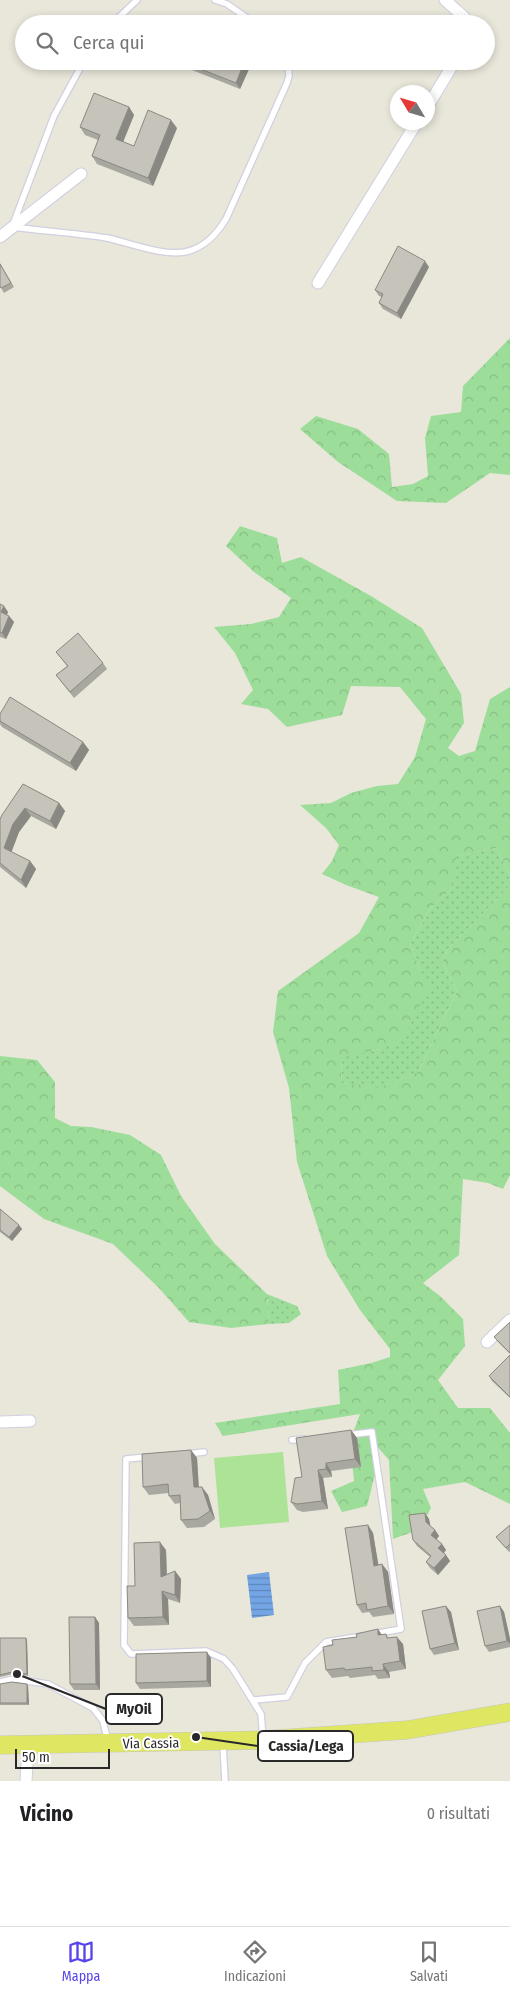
<!DOCTYPE html>
<html lang="it">
<head>
<meta charset="utf-8">
<style>
	body { margin:0; font-family:"Fira Sans Condensed",sans-serif; background:#f2f2f2; color:#202124 }
	.compass { position:absolute; left:390px; top:85px; width:45px; height:45px; border-radius:50%; background:#fff; box-shadow:0 2px 8px #0003; rotate:308deg }
	.scale { position:absolute; left:15px; bottom:12px; width:95px; box-sizing:border-box; padding-left:5px; border:2px solid #282828; border-top:0; font-size:14px; line-height:18px; white-space:nowrap; color:#282828; -webkit-text-stroke:4px #fff; paint-order:stroke }
	.list { margin:0; padding:0; list-style:none }
	h2 { display:flex; justify-content:space-between; align-items:center; height:65px; margin:0; padding:0 20px; font-size:21px }
	h2 small { font-size:16px; font-weight:400; color:#757577 }
	.icon { flex:none; width:28px; height:28px; fill:none; stroke:currentColor; stroke-width:2; stroke-linecap:round; stroke-linejoin:round }
	.map { position:relative; flex:none; width:510px; height:1781px; overflow:hidden }
	.search { position:absolute; background:#fff; box-shadow:0 2px 8px #0003; left:15px; right:15px; top:15px; height:55px; display:flex; align-items:center; gap:12px; box-sizing:border-box; padding:0 18px; border-radius:28px; color:#757577; font-size:19px }
	.sheet { height:145px; background:#fff }
	nav { display:flex; justify-content:space-around; align-items:center; box-sizing:border-box; height:70px; border-top:1px solid #e0e0e0; background:#fff; font-size:14px; color:#757577 }
	nav a { display:grid; justify-items:center; gap:2px }
	nav .on { color:#5644ec }
	.map>svg:first-child { display:block }
	.grass { fill:url(#grass-dots) }
	.forest { fill:url(#forest-crowns) }
	.pitch { fill:#ace396 }
	.water { fill:url(#water-rules) }
	.lines { fill:none; stroke-linecap:round; stroke-linejoin:round }
	.lane-casing { stroke:#d1cfe0; stroke-width:8 }
	.street-casing { stroke:#d1cfe0; stroke-width:13 }
	.primary-casing { stroke:#c7c7c7; stroke-width:19 }
	.lane { stroke:#fff; stroke-width:5.5 }
	.street { stroke:#fff; stroke-width:11 }
	.primary { stroke:#dee662; stroke-width:18 }
	.wall { fill:#a9a8a0 }
	.shaded-wall { fill:#8a8882 }
	.building { fill:#c5c3ba; stroke:#8a8882 }
	.labels { text-anchor:middle; stroke-width:4; stroke-linejoin:round; paint-order:stroke }
	.street-label { font-size:14px; fill:#282828; stroke:#fff }
	.leader { fill:none; stroke:#282828; stroke-width:2 }
	.callout-dot { fill:#282828; stroke:#fff; stroke-width:2 }
	.callout { fill:#fff; stroke:#282828; stroke-width:2 }
	.callout-label { font-size:15px; text-anchor:middle; font-weight:bold; fill:#282828 }
</style>
</head>
<body>
<div class="map">
<svg width="510" height="1781" viewBox="0 0 510 1781">
	<defs>
		<pattern id="grass-dots" width="8" height="8" patternUnits="userSpaceOnUse" patternTransform="scale(1.25)"><rect width="8" height="8" fill="#9ddd9a"/><path d="M2 2h.1M6 6h.1" fill="none" stroke="#87be85" stroke-width="1.8" stroke-linecap="round"/></pattern>
		<pattern id="forest-crowns" width="20" height="18" patternUnits="userSpaceOnUse" patternTransform="scale(1.25)"><rect width="20" height="18" fill="#9ddd9a"/><path d="M2 6a3 3 0 1 1 6 0M12 15a3 3 0 1 1 6 0" fill="none" stroke="#87be85"/></pattern>
		<pattern id="water-rules" width="6" height="5" patternUnits="userSpaceOnUse" patternTransform="scale(1.25)"><rect width="6" height="5" fill="#73a5e5"/><path d="M0 2.5h6" fill="none" stroke="#5e86ba"/></pattern>
	</defs>
	<rect width="100%" height="100%" fill="#e9e7da"/>
	<g class="grass">
		<path d="M 497,848 L 510,876 L 510,886 L 448,949 L 442,962 L 457,991 L 418,1072 L 380,1088 L 341,1083 L 342,1056 L 381,1049 L 421,971 L 410,944 L 430,909 L 453,887 L 455,856 Z"/>
		<path d="M 267,1294 L 297,1306 L 301,1314 L 289,1323 L 269,1324 Z"/>
	</g>
	<g class="forest">
		<path d="M 510,338 L 510,475 L 490,473 L 446,503 L 397,501 L 338,462 L 300,429 L 316,416 L 358,429 L 389,454 L 392,487 L 413,484 L 428,476 L 425,438 L 431,416 L 461,412 L 463,386 Z"/>
		<path d="M 240,526 L 277,538 L 282,563 L 301,557 L 371,596 L 422,628 L 461,694 L 464,723 L 448,748 L 459,756 L 475,751 L 490,699 L 510,687 L 510,876 L 497,848 L 456,856 L 453,887 L 430,909 L 410,944 L 421,971 L 431,984 L 402,1040 L 381,1049 L 342,1057 L 341,1083 L 380,1087 L 418,1072 L 457,991 L 442,962 L 448,949 L 510,886 L 510,1175 L 503,1189 L 488,1183 L 463,1179 L 459,1255 L 423,1283 L 440,1296 L 463,1319 L 465,1346 L 438,1380 L 458,1408 L 490,1408 L 510,1433 L 510,1504 L 465,1482 L 423,1489 L 431,1508 L 418,1530 L 393,1539 L 389,1460 L 374,1443 L 379,1459 L 367,1506 L 342,1512 L 331,1491 L 354,1481 L 350,1441 L 360,1414 L 223,1436 L 215,1423 L 340,1404 L 338,1370 L 371,1363 L 390,1357 L 390,1349 L 360,1310 L 327,1256 L 297,1162 L 289,1088 L 273,1032 L 278,991 L 359,933 L 379,897 L 346,885 L 322,874 L 332,861 L 339,845 L 326,828 L 300,805 L 331,803 L 351,793 L 377,786 L 398,784 L 415,757 L 426,719 L 400,687 L 351,686 L 342,715 L 287,727 L 268,709 L 241,704 L 253,690 L 235,653 L 214,627 L 251,624 L 279,617 L 291,598 L 254,572 L 226,546 Z"/>
		<path d="M 0,1056 L 37,1060 L 55,1082 L 55,1118 L 71,1126 L 91,1127 L 130,1135 L 161,1155 L 181,1196 L 215,1244 L 267,1294 L 269,1324 L 231,1328 L 189,1322 L 158,1287 L 113,1244 L 44,1219 L 0,1186 Z"/>
	</g>
	<path class="pitch" d="M 283,1452 L 289,1522 L 220,1528 L 214,1458 Z"/>
	<path class="water" d="M 269,1572 L 274,1615 L 252,1618 L 247,1575 Z"/>
	<g class="lines">
		<g class="lane-casing">
			<g id="lane">
				<path d="M 215,0 L 227,4 L 256,24"/>
				<path d="M 112,24 L 137,0"/>
				<path d="M 84,61 L 54,116 L 12,227 C 44,231 75,233 107,238 C 130,243 162,256 185,252 C 204,248 216,235 226,219 L 287,83 L 289,76 L 288,61"/>
				<path d="M 348,1435 L 372,1432 L 401,1629 L 374,1634"/>
				<path d="M 292,1440 L 304,1439"/>
				<path d="M 187,1454 L 204,1452"/>
				<path d="M 147,1457 L 126,1459 L 124,1645 L 131,1654 L 206,1651 L 224,1659 L 233,1669 L 261,1714 L 263,1738"/>
				<path d="M 0,1682 L 13,1679 L 48,1684 L 93,1708 L 103,1721 L 108,1742"/>
				<path d="M 254,1700 L 287,1697 L 305,1663 L 326,1642 L 362,1636"/>
				<path d="M 223,1744 L 225,1781"/>
			</g>
		</g>
		<g class="street-casing">
			<g id="street">
				<path d="M 445,0 L 464,17 L 467,24"/>
				<path d="M 428,106 L 455,61"/>
				<path d="M 0,237 L 81,174"/>
				<path d="M 318,283 L 417,122"/>
				<path d="M 487,1342 L 510,1320"/>
				<path d="M 0,1422 L 30,1421"/>
				<path d="M 26,1781 L 28,1746"/>
			</g>
		</g>
		<g class="primary-casing">
			<path id="primary" d="M 0,1745 L 263,1740 L 407,1730 L 510,1712"/>
		</g>
		<use href="#lane" class="lane"/>
		<use href="#street" class="street"/>
		<use href="#primary" class="primary"/>
	</g>
	<g class="wall">
		<path d="M 169,61 L 241,61 L 244,63 L 249,69 L 240,89 Z"/>
		<path d="M 129,107 L 134,115 L 123,142 L 134,146 L 177,128 L 153,186 L 97,164 L 92,156 L 98,140 L 85,135 L 80,127 Z"/>
		<path d="M 0,263 L 14,287 L 4,293 L 0,286 Z"/>
		<path d="M 429,267 L 401,319 L 383,309 L 379,303 L 382,297 L 379,296 L 375,290 Z"/>
		<path d="M 0,604 L 8,612 L 7,615 L 9,616 L 14,622 L 6,639 L 0,637 Z"/>
		<path d="M 56,652 L 103,663 L 107,669 L 74,698 L 56,675 L 67,666 Z"/>
		<path d="M 0,714 L 83,742 L 89,750 L 76,771 L 2,727 L 0,724 Z"/>
		<path d="M 23,784 L 59,803 L 65,811 L 56,829 L 31,816 L 19,832 L 11,852 L 30,861 L 36,869 L 26,888 L 0,867 L 0,819 Z"/>
		<path d="M 0,1209 L 22,1229 L 12,1241 L 0,1232 Z"/>
		<path d="M 510,1322 L 510,1354 L 498,1342 L 494,1337 Z"/>
		<path d="M 510,1355 L 510,1398 L 492,1381 L 489,1376 Z"/>
		<path d="M 351,1430 L 357,1438 L 361,1467 L 331,1471 L 332,1477 L 323,1478 L 328,1509 L 303,1512 L 297,1510 L 291,1502 L 302,1477 Z"/>
		<path d="M 191,1450 L 197,1458 L 199,1487 L 202,1487 L 208,1495 L 215,1519 L 204,1527 L 187,1528 L 181,1520 L 180,1503 L 175,1504 L 169,1496 L 169,1493 L 149,1495 L 143,1487 Z"/>
		<path d="M 425,1513 L 429,1519 L 430,1526 L 435,1530 L 439,1536 L 436,1540 L 442,1544 L 446,1550 L 444,1553 L 450,1561 L 438,1575 L 430,1568 L 426,1562 L 430,1557 L 417,1546 L 413,1540 Z"/>
		<path d="M 368,1525 L 373,1533 L 378,1565 L 382,1564 L 388,1572 L 394,1614 L 373,1617 L 369,1612 L 362,1613 L 357,1605 Z"/>
		<path d="M 510,1525 L 510,1551 L 509,1552 L 496,1537 Z"/>
		<path d="M 166,1550 L 167,1575 L 175,1571 L 181,1579 L 180,1603 L 168,1599 L 169,1625 L 134,1626 L 128,1618 L 135,1586 Z"/>
		<path d="M 500,1606 L 504,1612 L 510,1639 L 510,1647 L 489,1652 L 485,1646 Z"/>
		<path d="M 451,1612 L 459,1650 L 434,1655 L 430,1649 Z"/>
		<path d="M 95,1617 L 99,1623 L 100,1690 L 74,1690 L 70,1684 Z"/>
		<path d="M 378,1629 L 382,1635 L 386,1634 L 388,1638 L 403,1644 L 406,1669 L 389,1672 L 390,1678 L 378,1679 L 375,1675 L 350,1678 L 348,1676 L 332,1678 L 326,1670 L 333,1645 Z"/>
		<path d="M 0,1638 L 26,1638 L 27,1640 L 28,1676 L 13,1674 L 0,1677 Z"/>
		<path d="M 211,1658 L 211,1687 L 140,1689 L 136,1683 Z"/>
		<path d="M 0,1684 L 28,1686 L 29,1705 L 0,1705 Z"/>
	</g>
	<g class="shaded-wall">
		<path d="M 244,63 L 249,69 L 240,89 L 236,83 Z"/>
		<path d="M 129,107 L 134,115 L 121,147 L 116,139 Z"/>
		<path d="M 171,120 L 177,128 L 153,186 L 148,178 Z"/>
		<path d="M 425,261 L 429,267 L 401,319 L 397,313 Z"/>
		<path d="M 4,606 L 8,612 L 5,618 L 1,612 Z"/>
		<path d="M 9,616 L 14,622 L 6,639 L 2,633 Z"/>
		<path d="M 83,742 L 89,750 L 76,771 L 70,763 Z"/>
		<path d="M 59,803 L 65,811 L 56,829 L 50,821 Z"/>
		<path d="M 25,808 L 31,816 L 19,832 L 10,856 L 4,848 L 13,824 Z"/>
		<path d="M 30,861 L 36,869 L 26,888 L 21,880 Z"/>
		<path d="M 19,1225 L 22,1229 L 12,1241 L 9,1237 Z"/>
		<path d="M 351,1430 L 357,1438 L 361,1467 L 355,1459 Z"/>
		<path d="M 191,1450 L 197,1458 L 199,1495 L 194,1487 Z"/>
		<path d="M 326,1463 L 331,1471 L 332,1477 L 326,1469 Z"/>
		<path d="M 318,1470 L 323,1478 L 328,1509 L 322,1501 Z"/>
		<path d="M 202,1487 L 208,1495 L 215,1519 L 210,1511 Z"/>
		<path d="M 425,1513 L 429,1519 L 431,1529 L 426,1522 Z"/>
		<path d="M 368,1525 L 373,1533 L 380,1574 L 374,1566 Z"/>
		<path d="M 435,1530 L 439,1536 L 435,1541 L 431,1535 Z"/>
		<path d="M 160,1542 L 166,1550 L 167,1585 L 161,1577 Z"/>
		<path d="M 442,1544 L 446,1550 L 442,1555 L 438,1548 Z"/>
		<path d="M 446,1555 L 450,1561 L 438,1575 L 434,1568 Z"/>
		<path d="M 382,1564 L 388,1572 L 394,1614 L 388,1606 Z"/>
		<path d="M 175,1571 L 181,1579 L 180,1603 L 175,1595 Z"/>
		<path d="M 162,1591 L 168,1599 L 169,1625 L 163,1617 Z"/>
		<path d="M 446,1606 L 451,1612 L 459,1650 L 455,1643 Z"/>
		<path d="M 500,1606 L 504,1612 L 510,1639 L 510,1644 L 507,1641 Z"/>
		<path d="M 95,1617 L 99,1623 L 100,1690 L 96,1684 Z"/>
		<path d="M 378,1629 L 383,1637 L 378,1635 Z"/>
		<path d="M 397,1637 L 403,1644 L 406,1669 L 400,1661 Z"/>
		<path d="M 26,1638 L 27,1640 L 28,1676 L 27,1674 Z"/>
		<path d="M 207,1652 L 211,1658 L 211,1687 L 207,1681 Z"/>
		<path d="M 383,1664 L 389,1672 L 390,1678 L 384,1670 Z"/>
		<path d="M 27,1684 L 28,1686 L 29,1705 L 27,1703 Z"/>
	</g>
	<g class="building">
		<path d="M 180,61 L 241,61 L 244,63 L 236,83 Z"/>
		<path d="M 94,93 L 129,107 L 116,139 L 134,146 L 148,110 L 171,120 L 148,178 L 92,156 L 100,135 L 80,127 Z"/>
		<path d="M 398,246 L 425,261 L 397,313 L 379,303 L 383,294 L 375,290 Z"/>
		<path d="M 0,264 L 11,283 L 1,288 L 0,286 Z"/>
		<path d="M 0,604 L 4,606 L 1,612 L 9,616 L 2,633 L 0,632 Z"/>
		<path d="M 78,633 L 103,663 L 70,692 L 56,675 L 68,666 L 56,652 Z"/>
		<path d="M 10,697 L 83,742 L 70,763 L 0,721 L 0,714 Z"/>
		<path d="M 23,784 L 59,803 L 50,821 L 25,808 L 13,824 L 4,848 L 30,861 L 21,880 L 0,863 L 0,819 L 2,815 Z"/>
		<path d="M 0,1209 L 19,1225 L 9,1237 L 0,1230 Z"/>
		<path d="M 510,1322 L 510,1353 L 494,1337 Z"/>
		<path d="M 510,1355 L 510,1397 L 489,1376 Z"/>
		<path d="M 351,1430 L 355,1459 L 326,1463 L 326,1469 L 318,1470 L 322,1501 L 297,1504 L 291,1502 L 295,1478 L 302,1477 L 296,1438 Z"/>
		<path d="M 191,1450 L 194,1487 L 202,1487 L 210,1511 L 198,1519 L 181,1520 L 180,1495 L 169,1496 L 168,1484 L 143,1487 L 142,1454 Z"/>
		<path d="M 425,1513 L 426,1522 L 435,1530 L 431,1535 L 442,1544 L 438,1548 L 446,1555 L 434,1568 L 426,1562 L 431,1556 L 413,1540 L 409,1515 Z"/>
		<path d="M 368,1525 L 374,1566 L 382,1564 L 388,1606 L 367,1610 L 366,1603 L 357,1605 L 345,1528 Z"/>
		<path d="M 510,1525 L 510,1544 L 506,1548 L 496,1537 Z"/>
		<path d="M 160,1542 L 161,1577 L 175,1571 L 175,1595 L 162,1591 L 163,1617 L 128,1618 L 127,1586 L 135,1586 L 134,1543 Z"/>
		<path d="M 446,1606 L 455,1643 L 430,1649 L 422,1611 Z"/>
		<path d="M 500,1606 L 507,1641 L 485,1646 L 477,1611 Z"/>
		<path d="M 69,1617 L 95,1617 L 96,1684 L 70,1684 Z"/>
		<path d="M 378,1629 L 378,1635 L 386,1634 L 387,1638 L 397,1637 L 400,1661 L 383,1664 L 384,1670 L 372,1671 L 372,1667 L 345,1670 L 344,1668 L 326,1670 L 323,1647 L 333,1645 L 332,1640 L 357,1637 L 356,1634 Z"/>
		<path d="M 0,1638 L 26,1638 L 27,1674 L 12,1672 L 0,1675 Z"/>
		<path d="M 207,1652 L 207,1681 L 136,1683 L 136,1654 Z"/>
		<path d="M 12,1682 L 27,1684 L 27,1703 L 0,1703 L 0,1684 Z"/>
	</g>
	<g class="labels">
		<g class="street-label">
			<text transform="translate(151 1743) rotate(-1)" y="5">Via Cassia</text>
		</g>
	</g>
	<path class="leader" d="M17 1674L106 1709M196 1737L258 1746"/>
	<g class="callout-dot">
		<circle cx="17" cy="1674" r="5"/>
		<circle cx="196" cy="1737" r="5"/>
	</g>
	<g class="callout">
		<rect x="106" y="1694" width="56" height="30" rx="5"/>
		<rect x="258" y="1731" width="95" height="30" rx="5"/>
	</g>
	<g class="callout-label">
		<text x="134" y="1714">MyOil</text>
		<text x="306" y="1751">Cassia/Lega</text>
	</g>
</svg>
<svg class="compass" viewBox="-18 -18 36 36"><path d="M0-13l5 13h-10z" fill="#e53935"/><path d="M0 13l5-13h-10z" fill="#757577"/></svg>
<div class="scale">50 m</div>
<div class="search"><svg class="icon" aria-label="search" viewBox="0 0 24 24"><circle cx="10" cy="10" r="6"/><path d="M15 15l6 6"/></svg>Cerca qui</div>
</div>
<section class="sheet">
<h2>Vicino<small>0 risultati</small></h2>
<ul class="list">
</ul>
</section>
<nav>
<a class="on"><svg class="icon" aria-label="map" viewBox="0 0 24 24"><path d="M3 6l6-2 6 2 6-2v14l-6 2-6-2-6 2zM9 4v14M15 6v14"/></svg>Mappa</a>
<a><svg class="icon" aria-label="directions" viewBox="0 0 24 24"><path d="M12 3l9 9-9 9-9-9zM9 14v-3h6M13 9l2 2-2 2"/></svg>Indicazioni</a>
<a><svg class="icon" aria-label="saved" viewBox="0 0 24 24"><path d="M7 4h10v16l-5-4-5 4z"/></svg>Salvati</a>
</nav>
</body>
</html>
